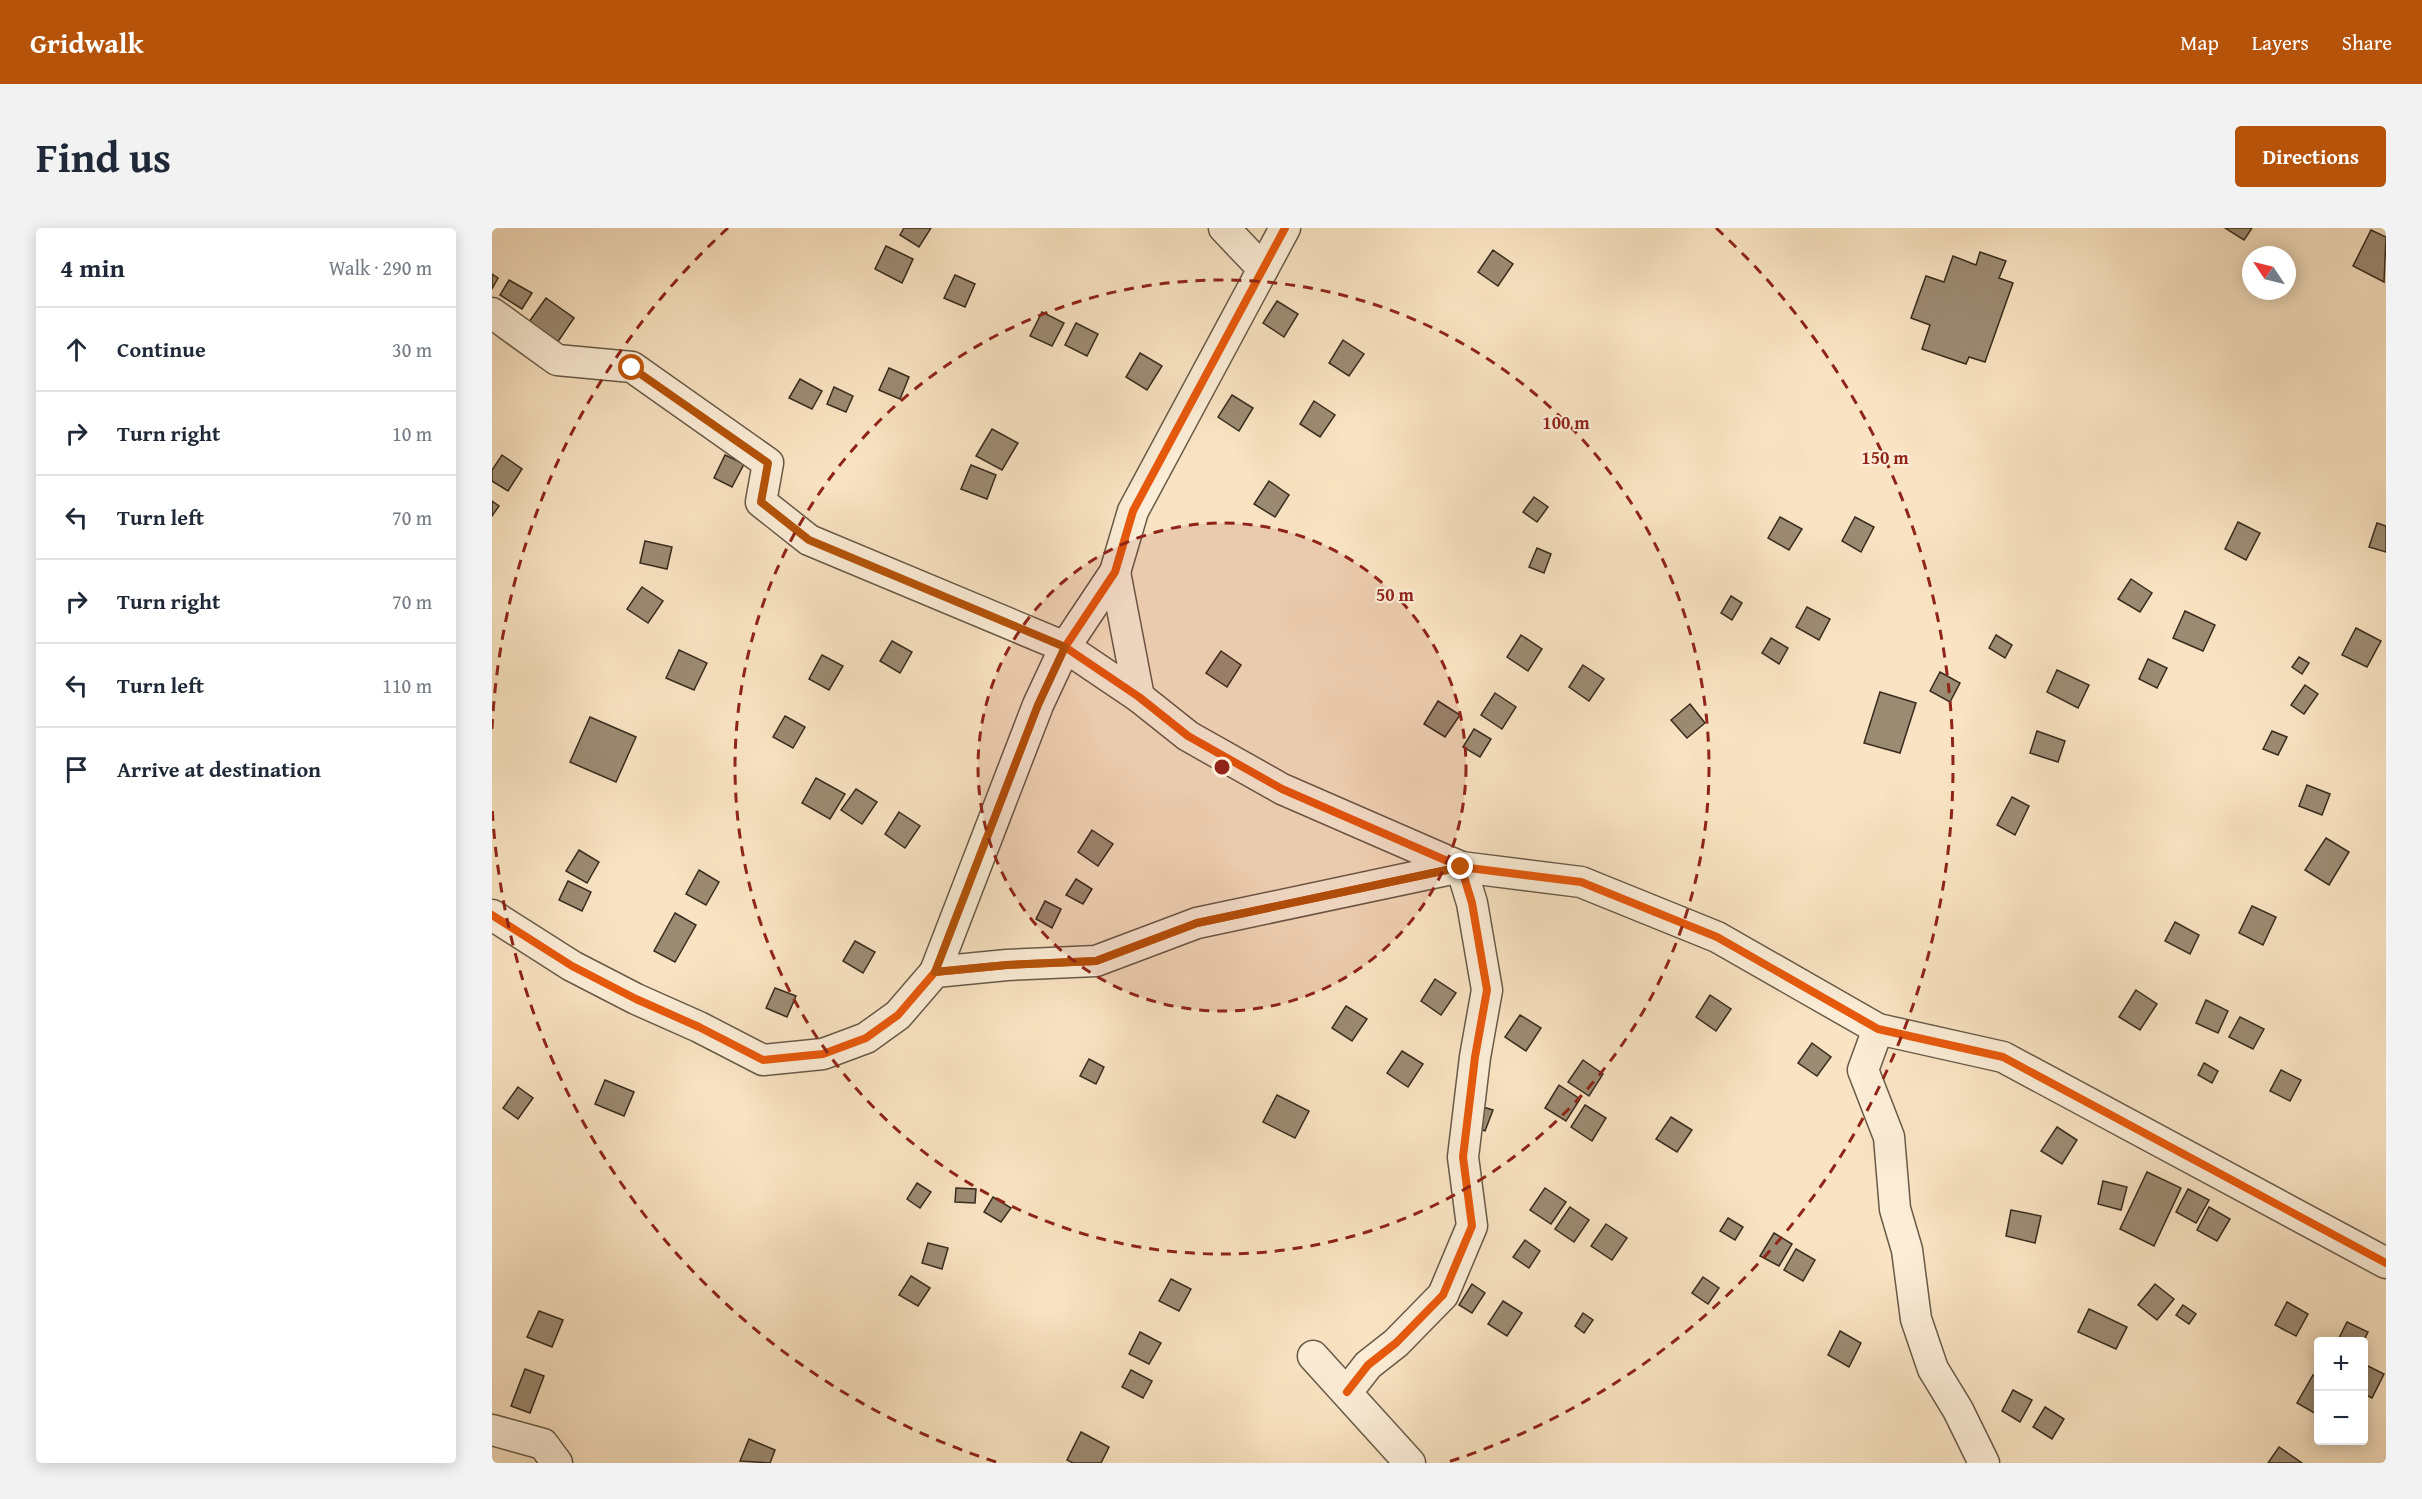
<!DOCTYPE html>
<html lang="en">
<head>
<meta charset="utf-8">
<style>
	body { margin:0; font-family:"Gentium Book Plus",serif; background:#f2f2f3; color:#1f2937 }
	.controls { position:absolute; right:18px; bottom:18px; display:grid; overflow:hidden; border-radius:6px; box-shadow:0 3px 15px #0003 }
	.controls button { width:54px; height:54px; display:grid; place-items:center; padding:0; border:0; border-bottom:2px solid #e0e1e3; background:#fff; color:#1f2937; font:30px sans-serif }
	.compass { position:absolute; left:1750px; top:18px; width:54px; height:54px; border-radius:50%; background:#fff; box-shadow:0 3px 15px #0003; rotate:305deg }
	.stop { position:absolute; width:18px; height:18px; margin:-14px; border:4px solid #b45309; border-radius:50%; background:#fff }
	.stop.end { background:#b45309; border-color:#fff; box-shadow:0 2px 6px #0008 }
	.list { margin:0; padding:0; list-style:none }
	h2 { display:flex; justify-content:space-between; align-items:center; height:78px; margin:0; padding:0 24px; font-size:26px }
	h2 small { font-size:20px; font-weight:400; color:#747a83 }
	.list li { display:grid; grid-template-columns:39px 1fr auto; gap:18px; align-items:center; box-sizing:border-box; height:84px; padding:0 24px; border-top:2px solid #e0e1e3 }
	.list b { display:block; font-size:22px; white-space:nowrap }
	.list em { font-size:20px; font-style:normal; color:#747a83 }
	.icon { flex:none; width:33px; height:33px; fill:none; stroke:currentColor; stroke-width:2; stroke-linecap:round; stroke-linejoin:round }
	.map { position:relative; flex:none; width:1894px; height:1235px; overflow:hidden; border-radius:6px }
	header { display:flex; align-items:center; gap:36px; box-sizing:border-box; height:84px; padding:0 30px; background:#b45309; color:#fff }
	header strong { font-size:28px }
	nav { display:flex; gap:33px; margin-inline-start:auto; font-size:21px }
	.intro { display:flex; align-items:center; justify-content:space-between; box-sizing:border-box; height:144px; padding:0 36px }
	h1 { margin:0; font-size:42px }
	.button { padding:15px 27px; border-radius:6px; background:#b45309; color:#fff; font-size:21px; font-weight:700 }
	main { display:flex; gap:36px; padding:0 36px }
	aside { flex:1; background:#fff; border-radius:6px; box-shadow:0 3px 15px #0003 }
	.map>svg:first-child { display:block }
	.building { fill:#9c8b73; stroke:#382c1e; stroke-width:1.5 }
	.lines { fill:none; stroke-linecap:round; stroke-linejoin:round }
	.minor-casing { stroke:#685a47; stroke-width:33 }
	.minor { stroke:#fbedd7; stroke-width:30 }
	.cycleway-casing { stroke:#fbedd7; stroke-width:11 }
	.cycleway { stroke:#e8590c; stroke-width:8 }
	.route { stroke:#b45309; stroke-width:8 }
	.ring { fill:none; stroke:#8f2418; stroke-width:3; stroke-dasharray:10 8 }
	.centre { fill:#8f2418; stroke:#fbedd7; stroke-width:3 }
	.ring-label { font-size:18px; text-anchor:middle; font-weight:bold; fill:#8f2418; stroke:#fbedd7; stroke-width:4.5; stroke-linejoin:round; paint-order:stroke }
</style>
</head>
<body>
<header>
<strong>Gridwalk</strong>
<nav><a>Map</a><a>Layers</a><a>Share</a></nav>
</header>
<div class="intro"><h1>Find us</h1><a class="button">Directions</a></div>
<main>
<aside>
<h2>4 min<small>Walk · 290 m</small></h2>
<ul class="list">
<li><svg class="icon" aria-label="ahead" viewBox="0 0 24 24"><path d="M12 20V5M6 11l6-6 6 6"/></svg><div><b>Continue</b></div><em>30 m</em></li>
<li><svg class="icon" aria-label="right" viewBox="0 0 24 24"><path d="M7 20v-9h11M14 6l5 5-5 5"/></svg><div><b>Turn right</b></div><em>10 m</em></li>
<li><svg class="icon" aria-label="left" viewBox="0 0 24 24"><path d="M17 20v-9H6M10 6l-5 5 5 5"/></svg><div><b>Turn left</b></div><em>70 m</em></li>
<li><svg class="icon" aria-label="right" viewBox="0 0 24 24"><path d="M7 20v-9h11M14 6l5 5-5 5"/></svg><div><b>Turn right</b></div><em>70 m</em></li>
<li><svg class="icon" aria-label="left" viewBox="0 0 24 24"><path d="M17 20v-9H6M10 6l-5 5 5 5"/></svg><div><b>Turn left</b></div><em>110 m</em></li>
<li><svg class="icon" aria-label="arrive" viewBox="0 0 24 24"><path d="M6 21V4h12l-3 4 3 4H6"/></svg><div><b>Arrive at destination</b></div></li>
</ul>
</aside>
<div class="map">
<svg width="1894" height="1235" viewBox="0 0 1894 1235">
	<rect width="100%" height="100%" fill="#f9e3c2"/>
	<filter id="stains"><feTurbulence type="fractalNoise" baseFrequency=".00333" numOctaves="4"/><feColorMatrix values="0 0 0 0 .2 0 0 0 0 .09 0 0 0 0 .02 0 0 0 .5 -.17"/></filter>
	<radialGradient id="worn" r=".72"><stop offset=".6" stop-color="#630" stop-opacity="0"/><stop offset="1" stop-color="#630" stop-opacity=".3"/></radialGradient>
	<g class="building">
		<path d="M 412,0 L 439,0 L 427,19 L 408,7 Z"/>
		<path d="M 1733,0 L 1760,0 L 1752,12 Z"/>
		<path d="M 1879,2 L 1894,9 L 1892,54 L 1861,38 Z"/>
		<path d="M 394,18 L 421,31 L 410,55 L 383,41 Z"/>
		<path d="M 1001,22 L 1021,36 L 1006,58 L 986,44 Z"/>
		<path d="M 1488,24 L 1514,33 L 1507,50 L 1521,55 L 1493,134 L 1477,129 L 1474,136 L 1430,121 L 1438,97 L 1419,90 L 1434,48 L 1452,54 L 1461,28 L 1484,37 Z"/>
		<path d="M 0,46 L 6,50 L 0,61 Z"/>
		<path d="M 463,47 L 483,56 L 473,79 L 452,70 Z"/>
		<path d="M 17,52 L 40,65 L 30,81 L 8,67 Z"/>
		<path d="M 54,70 L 82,90 L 63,118 L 34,98 Z"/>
		<path d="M 785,73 L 806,86 L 792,109 L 771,95 Z"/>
		<path d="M 550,84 L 572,95 L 560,118 L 538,108 Z"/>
		<path d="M 584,95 L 606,106 L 595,128 L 573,117 Z"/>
		<path d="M 851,112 L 872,126 L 857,148 L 837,135 Z"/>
		<path d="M 648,125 L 670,138 L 655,162 L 634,149 Z"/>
		<path d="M 397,140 L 417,149 L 408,171 L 387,162 Z"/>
		<path d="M 308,151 L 330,163 L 320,181 L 297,170 Z"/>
		<path d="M 342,159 L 361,168 L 354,184 L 335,176 Z"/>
		<path d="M 740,167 L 761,180 L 747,203 L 726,189 Z"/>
		<path d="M 822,173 L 843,187 L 828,209 L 808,196 Z"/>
		<path d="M 500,201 L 526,215 L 510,242 L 484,228 Z"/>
		<path d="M 10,227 L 30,241 L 16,263 L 0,253 L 0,242 Z"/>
		<path d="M 233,227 L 252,236 L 240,259 L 222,250 Z"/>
		<path d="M 479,237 L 504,247 L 495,271 L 469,261 Z"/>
		<path d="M 777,253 L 797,267 L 783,289 L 762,276 Z"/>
		<path d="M 1042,269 L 1056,279 L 1045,294 L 1031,284 Z"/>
		<path d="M 0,273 L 7,278 L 0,288 Z"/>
		<path d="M 1288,289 L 1310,301 L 1297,322 L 1276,310 Z"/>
		<path d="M 1363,289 L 1382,299 L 1369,324 L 1350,313 Z"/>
		<path d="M 1746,294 L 1768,305 L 1754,332 L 1733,321 Z"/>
		<path d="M 1885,295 L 1894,298 L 1894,324 L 1877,319 Z"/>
		<path d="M 153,313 L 180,319 L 175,341 L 148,335 Z"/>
		<path d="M 1045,320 L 1059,326 L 1052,345 L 1037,339 Z"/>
		<path d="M 1639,351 L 1660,365 L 1648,384 L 1626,371 Z"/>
		<path d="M 150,359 L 171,373 L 156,395 L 135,381 Z"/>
		<path d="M 1239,368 L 1250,375 L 1240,392 L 1229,385 Z"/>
		<path d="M 1315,379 L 1338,391 L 1327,412 L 1304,399 Z"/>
		<path d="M 1693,383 L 1723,397 L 1711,423 L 1681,410 Z"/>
		<path d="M 1864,400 L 1889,413 L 1875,439 L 1850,427 Z"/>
		<path d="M 1029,407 L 1050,421 L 1036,443 L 1015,429 Z"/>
		<path d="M 1504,407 L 1520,417 L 1513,430 L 1497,420 Z"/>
		<path d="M 1279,410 L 1296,420 L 1287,436 L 1270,425 Z"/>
		<path d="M 400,413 L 420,424 L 408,445 L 388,433 Z"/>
		<path d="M 187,422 L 215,435 L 202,462 L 174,450 Z"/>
		<path d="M 729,423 L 749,437 L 735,459 L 714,445 Z"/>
		<path d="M 330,427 L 351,438 L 337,462 L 317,451 Z"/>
		<path d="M 1807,429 L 1817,435 L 1810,446 L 1800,439 Z"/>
		<path d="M 1656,431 L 1675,440 L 1665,460 L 1647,451 Z"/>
		<path d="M 1091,437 L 1112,451 L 1097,473 L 1077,459 Z"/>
		<path d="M 1565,442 L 1597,457 L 1586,480 L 1555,464 Z"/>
		<path d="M 1448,444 L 1468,455 L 1458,474 L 1438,463 Z"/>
		<path d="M 1813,457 L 1826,466 L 1812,486 L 1799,477 Z"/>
		<path d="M 1388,464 L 1424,475 L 1408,525 L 1372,515 Z"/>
		<path d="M 1003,465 L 1024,479 L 1010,501 L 989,487 Z"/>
		<path d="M 946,473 L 968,487 L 953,509 L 932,496 Z"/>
		<path d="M 1198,476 L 1213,495 L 1195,510 L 1179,492 Z"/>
		<path d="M 293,488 L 313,499 L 301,520 L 281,509 Z"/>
		<path d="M 98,489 L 144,509 L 124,554 L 78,534 Z"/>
		<path d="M 982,501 L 999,511 L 988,529 L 971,519 Z"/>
		<path d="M 1545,503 L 1573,513 L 1566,534 L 1538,525 Z"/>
		<path d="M 1780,503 L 1795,509 L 1786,527 L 1771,521 Z"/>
		<path d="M 324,550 L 353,566 L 338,591 L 310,575 Z"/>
		<path d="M 1815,557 L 1838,566 L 1830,587 L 1807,578 Z"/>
		<path d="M 364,561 L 385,574 L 370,596 L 349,582 Z"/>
		<path d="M 1520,569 L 1537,578 L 1523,607 L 1505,597 Z"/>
		<path d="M 407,584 L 428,598 L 413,620 L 393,606 Z"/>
		<path d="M 600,602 L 621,616 L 606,638 L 586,624 Z"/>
		<path d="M 1834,610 L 1857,624 L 1837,657 L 1813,642 Z"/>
		<path d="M 87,622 L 107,634 L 95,655 L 74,643 Z"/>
		<path d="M 207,642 L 227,654 L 214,677 L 194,666 Z"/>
		<path d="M 584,651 L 600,661 L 591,676 L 574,667 Z"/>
		<path d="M 76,653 L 99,664 L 90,683 L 67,672 Z"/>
		<path d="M 553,673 L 569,681 L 560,700 L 544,691 Z"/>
		<path d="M 1760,678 L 1784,689 L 1771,717 L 1747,705 Z"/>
		<path d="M 183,685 L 204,697 L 183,734 L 162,723 Z"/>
		<path d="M 1683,694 L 1707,707 L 1698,726 L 1673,713 Z"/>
		<path d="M 363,713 L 383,724 L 371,745 L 351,733 Z"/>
		<path d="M 943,751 L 964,765 L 949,787 L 929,773 Z"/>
		<path d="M 283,760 L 304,768 L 295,789 L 274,780 Z"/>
		<path d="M 1644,762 L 1665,776 L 1648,802 L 1627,789 Z"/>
		<path d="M 1218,767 L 1239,781 L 1224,803 L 1204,789 Z"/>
		<path d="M 1714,772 L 1736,783 L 1726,805 L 1704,795 Z"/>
		<path d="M 854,778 L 875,791 L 860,813 L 840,800 Z"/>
		<path d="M 1028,787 L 1049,800 L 1034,823 L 1013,809 Z"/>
		<path d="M 1748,789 L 1772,801 L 1761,821 L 1737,809 Z"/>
		<path d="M 1320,815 L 1339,829 L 1325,848 L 1306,835 Z"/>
		<path d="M 910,823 L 931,836 L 916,859 L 895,845 Z"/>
		<path d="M 597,831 L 612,839 L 604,856 L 588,848 Z"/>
		<path d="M 1091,832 L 1111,846 L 1097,868 L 1076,854 Z"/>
		<path d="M 1712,835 L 1726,843 L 1720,855 L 1706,847 Z"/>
		<path d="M 1789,842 L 1809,852 L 1798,873 L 1778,863 Z"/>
		<path d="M 113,852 L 142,864 L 132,888 L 103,876 Z"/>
		<path d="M 1067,857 L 1088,871 L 1074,893 L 1053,880 Z"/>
		<path d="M 26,859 L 41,870 L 26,891 L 11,880 Z"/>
		<path d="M 785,867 L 817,883 L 803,910 L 771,894 Z"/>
		<path d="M 1093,877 L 1114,890 L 1100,913 L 1079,899 Z"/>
		<path d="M 988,878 L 1001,882 L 993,903 L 980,897 Z"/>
		<path d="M 1179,889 L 1200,902 L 1185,924 L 1164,911 Z"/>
		<path d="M 1565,899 L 1585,912 L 1570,936 L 1549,923 Z"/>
		<path d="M 1655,944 L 1689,960 L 1662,1018 L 1628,1001 Z"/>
		<path d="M 1611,953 L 1635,959 L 1629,982 L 1606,976 Z"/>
		<path d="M 425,955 L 439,964 L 428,980 L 415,971 Z"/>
		<path d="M 464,960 L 484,961 L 483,975 L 463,974 Z"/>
		<path d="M 1053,960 L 1074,974 L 1059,996 L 1038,982 Z"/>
		<path d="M 1696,961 L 1717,972 L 1704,995 L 1684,984 Z"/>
		<path d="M 501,969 L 519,980 L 509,994 L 492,984 Z"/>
		<path d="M 1078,979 L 1097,992 L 1082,1014 L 1063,1001 Z"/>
		<path d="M 1717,979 L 1738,991 L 1725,1013 L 1705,1002 Z"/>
		<path d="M 1519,982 L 1549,988 L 1543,1015 L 1514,1008 Z"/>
		<path d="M 1236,990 L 1251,999 L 1243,1012 L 1228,1003 Z"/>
		<path d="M 1114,996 L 1135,1010 L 1120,1032 L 1099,1018 Z"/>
		<path d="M 1282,1005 L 1300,1016 L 1287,1038 L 1268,1028 Z"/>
		<path d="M 1033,1012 L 1048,1023 L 1037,1040 L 1021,1029 Z"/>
		<path d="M 436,1015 L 456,1020 L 450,1041 L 430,1035 Z"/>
		<path d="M 1304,1021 L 1323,1032 L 1311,1053 L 1292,1042 Z"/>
		<path d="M 419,1048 L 438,1060 L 426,1078 L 407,1067 Z"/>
		<path d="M 1211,1049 L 1227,1060 L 1216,1076 L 1200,1065 Z"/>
		<path d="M 679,1051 L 699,1061 L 687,1083 L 667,1073 Z"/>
		<path d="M 980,1056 L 993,1065 L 980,1085 L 967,1077 Z"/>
		<path d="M 1663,1056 L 1682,1071 L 1665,1092 L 1646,1077 Z"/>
		<path d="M 1011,1073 L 1030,1085 L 1015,1108 L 996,1096 Z"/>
		<path d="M 1795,1074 L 1816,1086 L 1804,1108 L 1783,1097 Z"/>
		<path d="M 1691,1077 L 1704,1086 L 1697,1096 L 1684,1087 Z"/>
		<path d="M 1597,1081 L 1635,1099 L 1624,1121 L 1586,1104 Z"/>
		<path d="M 47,1083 L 71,1092 L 60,1119 L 35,1109 Z"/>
		<path d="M 1091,1085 L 1101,1092 L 1092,1105 L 1083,1098 Z"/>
		<path d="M 1855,1094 L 1876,1104 L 1871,1114 L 1845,1114 Z"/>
		<path d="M 1348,1103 L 1369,1115 L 1357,1139 L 1336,1127 Z"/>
		<path d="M 648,1104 L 669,1115 L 657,1136 L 637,1126 Z"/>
		<path d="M 1872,1136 L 1892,1146 L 1880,1170 L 1872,1166 Z"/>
		<path d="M 33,1141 L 52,1148 L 38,1185 L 19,1178 Z"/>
		<path d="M 639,1142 L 660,1153 L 651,1170 L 630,1159 Z"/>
		<path d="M 1821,1147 L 1826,1150 L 1826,1187 L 1805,1175 Z"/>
		<path d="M 1521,1162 L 1540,1172 L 1528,1194 L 1510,1183 Z"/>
		<path d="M 1553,1179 L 1572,1191 L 1560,1211 L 1541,1199 Z"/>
		<path d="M 589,1204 L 617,1219 L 609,1235 L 581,1235 L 575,1232 Z"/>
		<path d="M 257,1211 L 283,1222 L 278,1235 L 248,1233 Z"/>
		<path d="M 1787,1219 L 1810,1235 L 1776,1235 Z"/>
	</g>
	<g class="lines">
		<g class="minor-casing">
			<g id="minor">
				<path d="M 732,0 L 771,41"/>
				<path d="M 793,0 L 641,283 L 623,344 L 573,419 L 647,469 L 696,508 L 790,561 L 969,639 L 1089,654 L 1225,709 L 1386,801 L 1511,829 L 1894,1035"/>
				<path d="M 0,85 L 65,132 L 140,139 L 276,235 L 269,274 L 317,312 L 573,419 L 546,477 L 443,744"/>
				<path d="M 623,344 L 647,469"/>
				<path d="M 0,687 L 80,738 L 144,771 L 207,799 L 271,832 L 331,826 L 374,810 L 406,787 L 443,744 L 515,737 L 604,733 L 705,695 L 969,639 L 980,675 L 995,762 L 983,829 L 971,929 L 980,998 L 951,1067 L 904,1115 L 876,1137 L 855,1164"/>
				<path d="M 1386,801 L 1371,842 L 1397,909 L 1403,981 L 1415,1022 L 1424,1091 L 1441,1141 L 1466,1182 L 1492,1235"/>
				<path d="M 821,1128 L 918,1235"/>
				<path d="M 0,1202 L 51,1216 L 65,1235"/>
			</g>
		</g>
		<use href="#minor" class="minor"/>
		<g class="cycleway-casing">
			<g id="cycleway">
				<path d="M 793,0 L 641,283 L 623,344 L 573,419 L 647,469 L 696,508 L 790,561 L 969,639 L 1089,654 L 1225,709 L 1386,801 L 1511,829 L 1894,1035"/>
				<path d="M 0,687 L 80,738 L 144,771 L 207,799 L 271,832 L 331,826 L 374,810 L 406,787 L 443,744 L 515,737 L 604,733 L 705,695 L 969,639 L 980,675 L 995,762 L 983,829 L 971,929 L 980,998 L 951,1067 L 904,1115 L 876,1137 L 855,1164"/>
			</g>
		</g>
		<use href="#cycleway" class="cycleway"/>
	</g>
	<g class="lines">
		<path class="route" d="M 140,140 L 276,235 L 269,274 L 317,312 L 573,419 L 546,477 L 443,744 L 515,737 L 604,733 L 705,695 L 969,639"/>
	</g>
	<circle cx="730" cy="539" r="244" fill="#8f2418" fill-opacity=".12"/>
	<g class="ring">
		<circle cx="730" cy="539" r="244"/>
		<circle cx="730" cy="539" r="487"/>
		<path d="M504 1234A731 731 0 0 1 0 577M0 501A731 731 0 0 1 236 0M1224 0A731 731 0 0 1 956 1234"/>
	</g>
	<circle cx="730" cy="539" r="9" class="centre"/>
	<g class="ring-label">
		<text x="1074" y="201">100 m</text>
		<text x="1393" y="236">150 m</text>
		<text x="903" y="373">50 m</text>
	</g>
	<rect width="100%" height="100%" filter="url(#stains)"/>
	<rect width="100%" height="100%" fill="url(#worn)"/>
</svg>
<div class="controls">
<button>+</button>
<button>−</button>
</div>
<svg class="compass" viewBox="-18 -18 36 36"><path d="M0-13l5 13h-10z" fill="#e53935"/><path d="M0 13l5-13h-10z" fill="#747a83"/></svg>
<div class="stop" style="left:140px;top:140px"></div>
<div class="stop end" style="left:969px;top:639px"></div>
</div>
</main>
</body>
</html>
